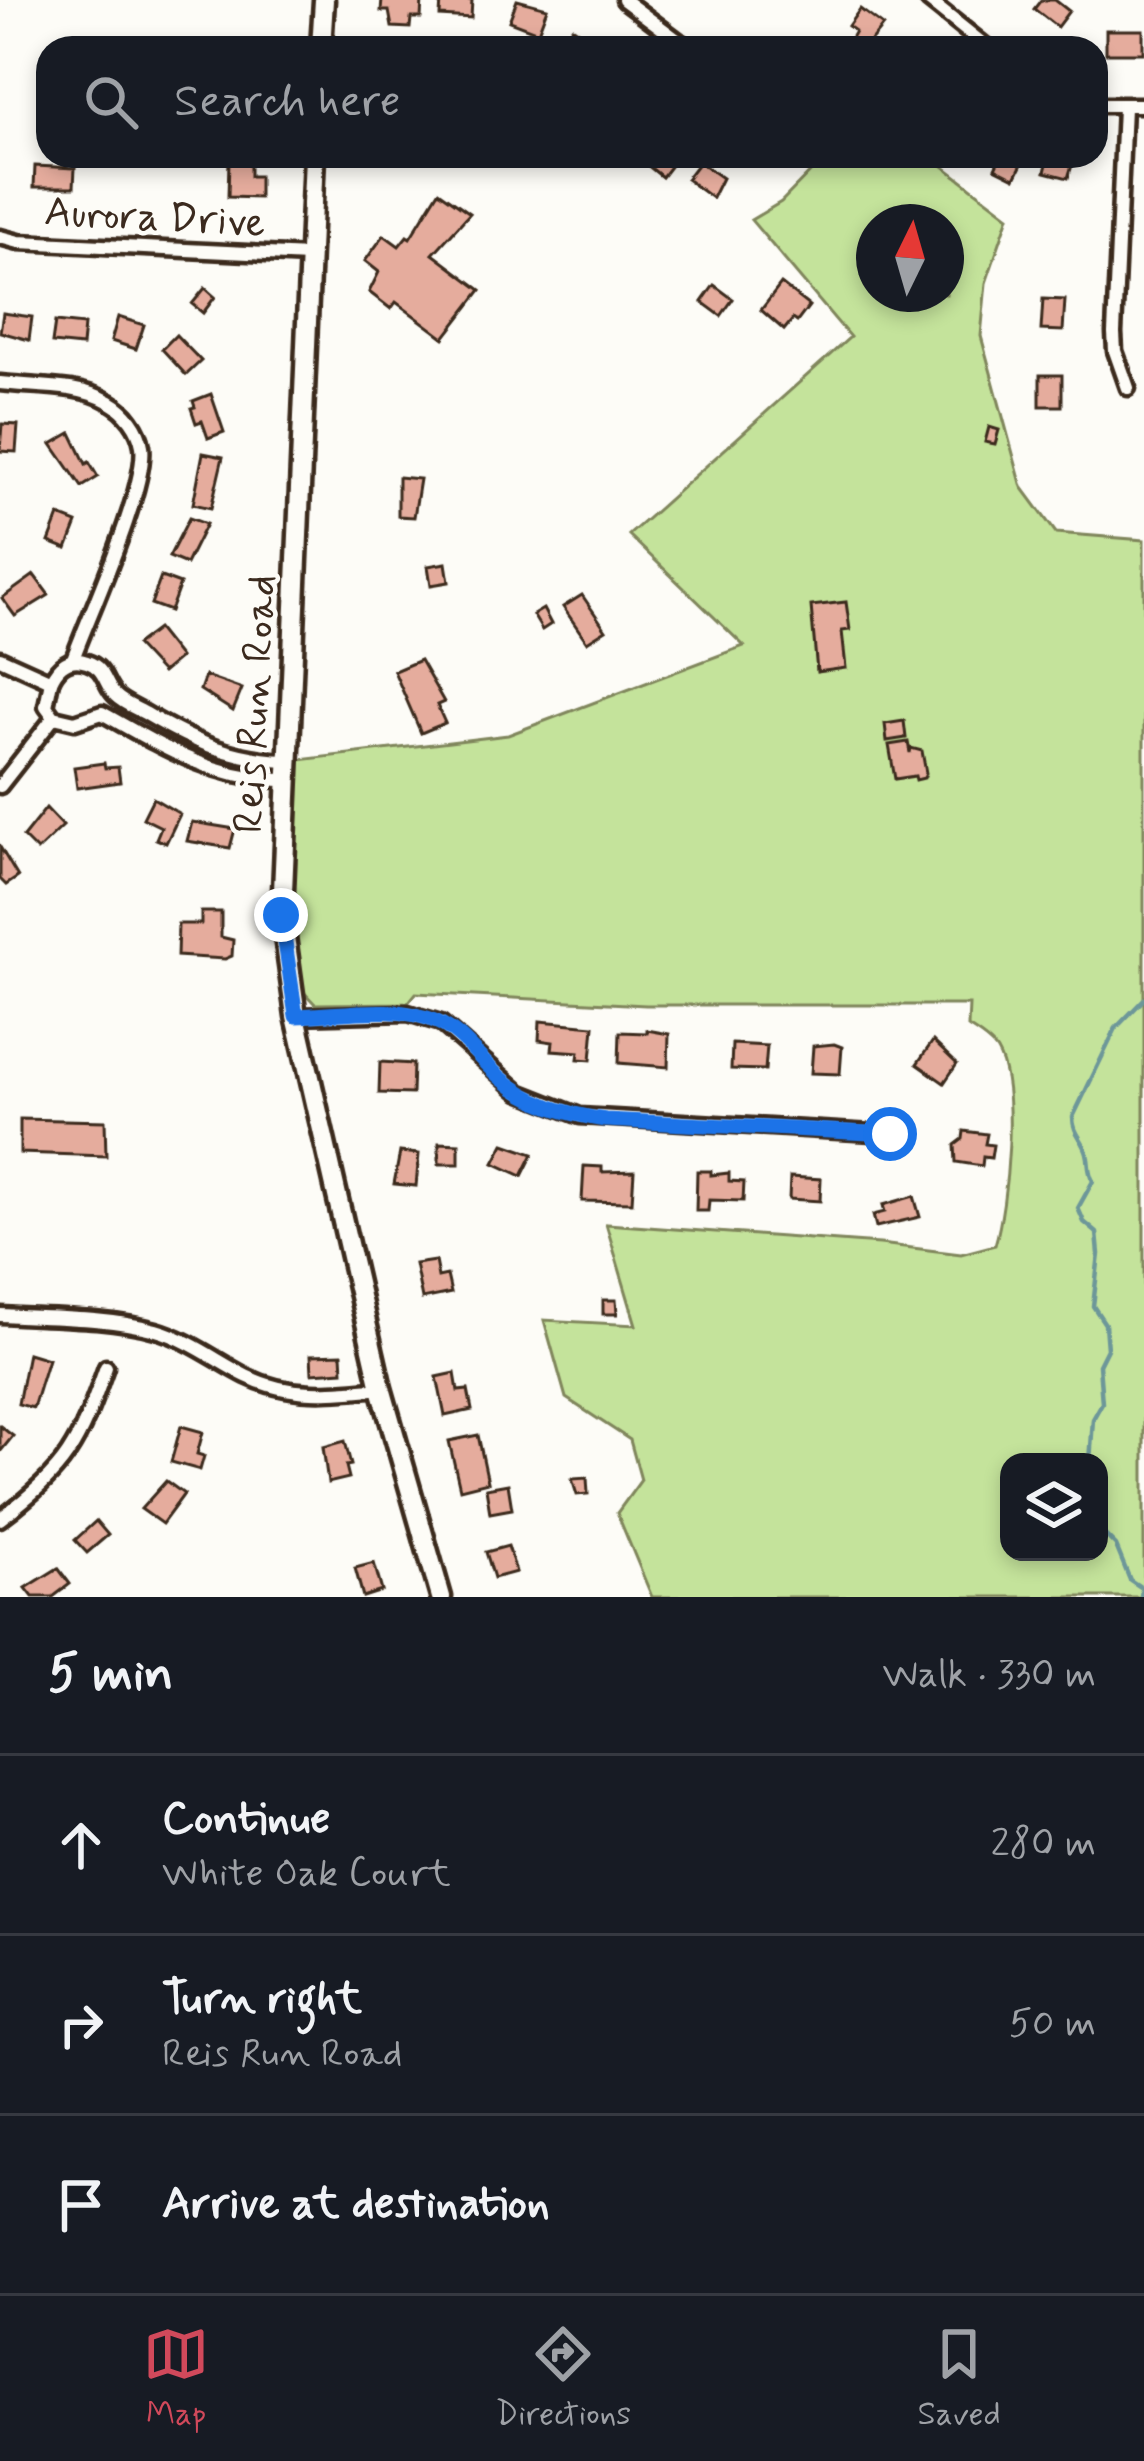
<!DOCTYPE html>
<html lang="en">
<head>
<meta charset="utf-8">
<style>
	body { margin:0; font-family:Mynerve,sans-serif; background:#242831; color:#f1f3f6 }
	.controls { position:absolute; right:36px; bottom:36px; display:grid; overflow:hidden; border-radius:24px; box-shadow:0 6px 18px #0003 }
	.controls button { width:108px; height:108px; display:grid; place-items:center; padding:0; border:0; border-bottom:3px solid #363941; background:#171b24; color:#f1f3f6; font:60px sans-serif }
	.compass { position:absolute; left:856px; top:204px; width:108px; height:108px; border-radius:50%; background:#171b24; box-shadow:0 6px 18px #0003; rotate:5deg }
	.stop { position:absolute; width:36px; height:36px; margin:-27px; border:9px solid #1a73e8; border-radius:50%; background:#fff }
	.stop.end { background:#1a73e8; border-color:#fff; box-shadow:0 3px 12px #0008 }
	.list { margin:0; padding:0; list-style:none }
	h2 { display:flex; justify-content:space-between; align-items:center; height:156px; margin:0; padding:0 48px; font-size:51px }
	h2 small { font-size:39px; font-weight:400; color:#9ea1a6 }
	.list li { display:grid; grid-template-columns:78px 1fr auto; gap:36px; align-items:center; box-sizing:border-box; height:180px; padding:0 48px; border-top:3px solid #363941 }
	.list b { display:block; font-size:45px; white-space:nowrap }
	.list p { margin:0; font-size:39px; white-space:nowrap; color:#9ea1a6 }
	.list em { font-size:39px; font-style:normal; color:#9ea1a6 }
	.icon { flex:none; width:66px; height:66px; fill:none; stroke:currentColor; stroke-width:2; stroke-linecap:round; stroke-linejoin:round }
	.map { position:relative; flex:none; width:1144px; height:1597px; overflow:hidden }
	.search { position:absolute; background:#171b24; box-shadow:0 6px 18px #0003; left:36px; right:36px; top:36px; height:132px; display:flex; align-items:center; gap:30px; box-sizing:border-box; padding:0 42px; border-radius:36px; color:#9ea1a6; font-size:45px }
	.sheet { height:696px; background:#171b24 }
	nav { display:flex; justify-content:space-around; align-items:center; box-sizing:border-box; height:168px; border-top:3px solid #363941; background:#171b24; font-size:33px; color:#9ea1a6 }
	nav a { display:grid; justify-items:center; gap:6px }
	nav .on { color:#d1495b }
	.map>svg:first-child { display:block }
	.green { fill:#c4e39b; stroke:#80865c; stroke-width:3; fill-rule:evenodd }
	.lines { fill:none; stroke-linecap:round; stroke-linejoin:round }
	.stream { stroke:#6d9799; stroke-width:4.5 }
	.building { fill:#e5ac9d; stroke:#3b2a1e; stroke-width:3 }
	.minor-casing { stroke:#3b2a1e; stroke-width:21 }
	.primary-casing { stroke:#3b2a1e; stroke-width:27 }
	.minor { stroke:#fdfcf7; stroke-width:12 }
	.primary { stroke:#fdfcf7; stroke-width:18 }
	.route { stroke:#1a73e8; stroke-width:15 }
	.labels { text-anchor:middle; stroke-width:9; stroke-linejoin:round; paint-order:stroke }
	.street-label { font-size:42px; fill:#3b2a1e; stroke:#fdfcf7 }
</style>
</head>
<body>
<div class="map">
<svg width="1144" height="1597" viewBox="0 0 1144 1597">
	<rect width="100%" height="100%" fill="#fdfcf7"/>
	<filter id="ink" filterUnits="userSpaceOnUse"><feTurbulence type="fractalNoise" baseFrequency=".00833" numOctaves="2"/><feDisplacementMap in="SourceGraphic" scale="24" xChannelSelector="R" yChannelSelector="G"/><feConvolveMatrix kernelMatrix="1 2 1 2 8 2 1 2 1" color-interpolation-filters="sRGB"/></filter>
	<g filter="url(#ink)">
		<path class="green" d="M 826,156 L 930,156 L 1009,216 L 986,283 L 981,336 L 1022,487 L 1056,533 L 1144,540 L 1144,1597 L 652,1597 L 617,1513 L 641,1480 L 630,1440 L 566,1398 L 544,1320 L 636,1325 L 606,1224 L 880,1244 L 961,1254 L 995,1245 C 1007,1204 1019,1088 997,1051 C 991,1041 977,1033 968,1027 L 969,1005 L 646,1005 L 416,993 L 408,1003 L 315,1004 L 301,989 L 293,908 L 299,760 L 508,735 L 744,646 L 629,535 L 850,337 L 751,220 L 781,202 ZM 874,222 L 946,222 L 946,294 L 874,294 ZM 1009,1462 L 1099,1462 L 1099,1552 L 1009,1552 Z"/>
		<g class="lines">
			<g class="stream">
				<path d="M 1090,1462 L 1093,1419 L 1102,1403 L 1099,1365 L 1107,1349 L 1105,1324 L 1093,1306 L 1099,1254 L 1097,1233 L 1084,1222 L 1078,1208 L 1093,1181 C 1087,1170 1090,1164 1087,1153 C 1083,1138 1073,1134 1073,1117 L 1116,1028 L 1144,999"/>
				<path d="M 1099,1529 L 1116,1546 L 1130,1580 L 1142,1588 L 1141,1597"/>
			</g>
		</g>
		<g class="building">
			<path d="M 382,0 L 422,0 L 421,18 L 411,18 L 410,28 L 392,27 L 389,11 L 381,11 Z"/>
			<path d="M 441,0 L 472,0 L 471,18 L 440,16 Z"/>
			<path d="M 517,0 L 547,8 L 538,32 L 509,21 Z"/>
			<path d="M 1041,0 L 1055,0 L 1069,11 L 1057,27 L 1034,9 Z"/>
			<path d="M 860,9 L 883,26 L 865,48 L 851,38 L 855,31 L 848,26 Z"/>
			<path d="M 572,27 L 598,45 L 596,48 L 567,48 L 560,43 Z"/>
			<rect x="1106" y="30" width="37" height="23"/>
			<path d="M 217,156 L 250,156 L 250,176 L 259,176 L 259,198 L 228,197 L 229,159 Z"/>
			<path d="M 636,156 L 678,156 L 662,177 Z"/>
			<path d="M 1001,156 L 1026,156 L 1015,178 L 995,168 Z"/>
			<path d="M 1049,156 L 1074,159 L 1068,178 L 1045,172 Z"/>
			<path d="M 699,162 L 722,178 L 712,198 L 686,179 Z"/>
			<path d="M 35,166 L 75,168 L 74,187 L 34,187 Z"/>
			<path d="M 439,191 L 470,213 L 433,254 L 481,290 L 444,338 L 396,302 L 391,309 L 369,292 L 379,272 L 365,261 L 384,235 L 399,246 L 407,236 L 410,238 Z"/>
			<path d="M 781,284 L 809,306 L 797,322 L 793,319 L 784,330 L 761,310 Z"/>
			<path d="M 714,285 L 733,299 L 721,316 L 702,302 Z"/>
			<path d="M 205,288 L 215,297 L 203,313 L 192,304 Z"/>
			<path d="M 1043,299 L 1065,300 L 1063,331 L 1041,330 Z"/>
			<path d="M 3,313 L 32,317 L 29,340 L 0,332 Z"/>
			<path d="M 118,317 L 144,325 L 136,349 L 111,341 Z"/>
			<path d="M 55,322 L 84,325 L 82,346 L 52,343 Z"/>
			<path d="M 176,335 L 201,361 L 186,375 L 162,349 Z"/>
			<rect x="1040" y="375" width="22" height="31"/>
			<path d="M 211,394 L 224,432 L 208,438 L 202,421 L 196,423 L 191,408 L 195,407 L 193,401 Z"/>
			<path d="M 2,424 L 18,425 L 16,452 L 0,451 Z"/>
			<path d="M 989,427 L 999,430 L 995,444 L 985,442 Z"/>
			<path d="M 71,433 L 86,464 L 89,462 L 98,477 L 82,487 L 52,444 Z"/>
			<path d="M 203,453 L 223,457 L 211,508 L 193,504 Z"/>
			<path d="M 398,477 L 420,479 L 414,517 L 398,516 Z"/>
			<path d="M 59,516 L 77,523 L 67,549 L 49,542 Z"/>
			<path d="M 189,518 L 206,524 L 186,564 L 169,557 Z"/>
			<path d="M 446,563 L 449,582 L 431,585 L 428,566 Z"/>
			<path d="M 34,575 L 49,595 L 15,616 L 2,598 Z"/>
			<path d="M 161,577 L 180,584 L 170,611 L 151,604 Z"/>
			<path d="M 582,595 L 606,630 L 587,642 L 563,607 Z"/>
			<path d="M 846,602 L 850,630 L 842,631 L 846,668 L 817,672 L 811,606 Z"/>
			<path d="M 543,609 L 551,624 L 542,630 L 533,615 Z"/>
			<path d="M 157,629 L 180,658 L 162,673 L 136,645 Z"/>
			<path d="M 420,660 L 444,702 L 437,705 L 445,723 L 421,733 L 394,671 Z"/>
			<path d="M 205,676 L 242,689 L 233,711 L 200,690 Z"/>
			<path d="M 904,721 L 906,738 L 887,741 L 885,724 Z"/>
			<path d="M 908,742 L 910,753 L 911,748 L 922,751 L 926,773 L 924,778 L 916,780 L 915,776 L 895,779 L 889,745 Z"/>
			<path d="M 104,763 L 105,768 L 118,767 L 120,782 L 77,788 L 74,767 Z"/>
			<path d="M 153,798 L 180,814 L 166,843 L 156,839 L 161,827 L 143,818 Z"/>
			<path d="M 46,808 L 63,826 L 37,851 L 23,837 Z"/>
			<path d="M 192,822 L 235,829 L 230,848 L 187,841 Z"/>
			<path d="M 0,847 L 18,877 L 6,885 L 0,879 Z"/>
			<path d="M 201,912 L 221,912 L 221,937 L 233,940 L 232,956 L 225,959 L 177,956 L 178,924 L 201,924 Z"/>
			<path d="M 540,1021 L 594,1026 L 591,1060 L 578,1059 L 579,1052 L 552,1050 L 553,1042 L 539,1040 Z"/>
			<path d="M 647,1030 L 669,1034 L 668,1067 L 619,1063 L 620,1032 L 647,1033 Z"/>
			<path d="M 933,1041 L 957,1064 L 944,1083 L 917,1064 Z"/>
			<path d="M 732,1044 L 767,1046 L 765,1070 L 731,1069 Z"/>
			<path d="M 834,1044 L 842,1047 L 840,1074 L 811,1073 L 813,1046 Z"/>
			<path d="M 380,1062 L 413,1064 L 412,1094 L 379,1093 Z"/>
			<path d="M 20,1119 L 105,1121 L 106,1156 L 20,1153 Z"/>
			<path d="M 964,1131 L 987,1134 L 985,1144 L 993,1145 L 991,1158 L 983,1157 L 982,1166 L 956,1162 L 955,1145 L 963,1139 Z"/>
			<path d="M 439,1143 L 459,1144 L 459,1164 L 439,1164 Z"/>
			<path d="M 504,1144 L 533,1154 L 522,1176 L 494,1163 Z"/>
			<path d="M 400,1152 L 419,1154 L 416,1186 L 394,1184 Z"/>
			<path d="M 584,1166 L 602,1167 L 602,1172 L 634,1171 L 632,1202 L 582,1201 Z"/>
			<path d="M 697,1171 L 711,1171 L 711,1175 L 729,1173 L 729,1181 L 744,1182 L 743,1201 L 709,1200 L 708,1211 L 696,1211 Z"/>
			<path d="M 790,1177 L 821,1179 L 820,1201 L 789,1199 Z"/>
			<path d="M 914,1196 L 920,1217 L 876,1227 L 873,1215 L 885,1212 L 883,1205 Z"/>
			<path d="M 435,1261 L 438,1277 L 447,1275 L 451,1293 L 422,1299 L 415,1264 Z"/>
			<path d="M 603,1300 L 616,1300 L 617,1314 L 603,1314 Z"/>
			<path d="M 28,1353 L 48,1359 L 33,1408 L 18,1404 Z"/>
			<path d="M 342,1354 L 343,1371 L 312,1373 L 311,1355 Z"/>
			<path d="M 455,1373 L 458,1391 L 468,1390 L 472,1410 L 445,1416 L 437,1377 Z"/>
			<path d="M 0,1426 L 13,1436 L 0,1452 Z"/>
			<path d="M 181,1426 L 203,1432 L 197,1454 L 204,1456 L 200,1470 L 171,1462 Z"/>
			<path d="M 478,1435 L 488,1482 L 460,1489 L 449,1441 Z"/>
			<path d="M 345,1441 L 351,1465 L 346,1466 L 349,1478 L 328,1483 L 323,1447 Z"/>
			<path d="M 587,1478 L 588,1494 L 577,1495 L 572,1479 Z"/>
			<path d="M 166,1481 L 184,1494 L 162,1524 L 141,1509 Z"/>
			<path d="M 508,1484 L 512,1509 L 490,1513 L 486,1488 Z"/>
			<path d="M 96,1521 L 108,1535 L 87,1553 L 75,1540 Z"/>
			<path d="M 508,1546 L 516,1572 L 494,1578 L 486,1552 Z"/>
			<path d="M 374,1563 L 382,1591 L 363,1597 L 355,1568 Z"/>
			<path d="M 58,1568 L 70,1584 L 53,1597 L 33,1597 L 26,1588 Z"/>
		</g>
		<g class="lines">
			<g class="minor-casing">
				<g id="minor">
					<path d="M 624,0 L 688,48"/>
					<path d="M 928,0 L 988,48"/>
					<path d="M 1096,105 L 1144,105"/>
					<path d="M 1124,107 L 1114,333 L 1115,351 L 1128,388"/>
					<path d="M 0,237 L 19,242 L 308,256"/>
					<path d="M 0,383 C 34,387 80,384 110,402 C 126,411 139,428 142,446 C 148,486 89,615 73,659"/>
					<path d="M 0,658 L 51,681 C 58,665 70,656 87,662 C 106,668 104,685 116,696 C 124,704 138,709 148,715 C 194,742 233,759 287,761"/>
					<path d="M 51,681 L 46,706 L 54,717 L 75,722 L 102,713 C 162,747 215,780 286,780"/>
					<path d="M 0,786 L 54,717"/>
					<path d="M 296,1016 L 408,1013 L 441,1023 L 519,1092 L 580,1116 L 890,1134"/>
					<path d="M 0,1315 C 51,1318 107,1317 156,1330 C 188,1339 217,1361 246,1376 C 290,1398 334,1393 381,1388"/>
					<path d="M 0,1519 C 68,1467 78,1447 106,1367"/>
				</g>
			</g>
			<g class="primary-casing">
				<g id="primary">
					<path d="M 321,48 L 324,0"/>
					<path d="M 314,156 L 282,915 L 296,1016 L 381,1388 L 441,1597"/>
				</g>
			</g>
			<use href="#minor" class="minor"/>
			<use href="#primary" class="primary"/>
		</g>
	</g>
	<g class="lines" filter="url(#ink)">
		<path class="route" d="M 281,915 L 296,1016 C 340,1015 397,1003 437,1022 C 464,1034 479,1060 501,1078 C 531,1104 567,1114 605,1120 L 890,1134"/>
	</g>
	<g class="labels">
		<g class="street-label">
			<text transform="translate(155 215) rotate(3)" y="15">Aurora Drive</text>
			<text transform="translate(253 704) rotate(-87)" y="15">Reis Run Road</text>
		</g>
	</g>
</svg>
<div class="controls">
<button><svg class="icon" aria-label="layers" viewBox="0 0 24 24"><path d="M12 4l9 5-9 5-9-5zM3 14l9 5 9-5"/></svg></button>
</div>
<svg class="compass" viewBox="-18 -18 36 36"><path d="M0-13l5 13h-10z" fill="#e53935"/><path d="M0 13l5-13h-10z" fill="#9ea1a6"/></svg>
<div class="stop" style="left:890px;top:1134px"></div>
<div class="stop end" style="left:281px;top:915px"></div>
<div class="search"><svg class="icon" aria-label="search" viewBox="0 0 24 24"><circle cx="10" cy="10" r="6"/><path d="M15 15l6 6"/></svg>Search here</div>
</div>
<section class="sheet">
<h2>5 min<small>Walk · 330 m</small></h2>
<ul class="list">
<li><svg class="icon" aria-label="ahead" viewBox="0 0 24 24"><path d="M12 20V5M6 11l6-6 6 6"/></svg><div><b>Continue</b><p>White Oak Court</p></div><em>280 m</em></li>
<li><svg class="icon" aria-label="right" viewBox="0 0 24 24"><path d="M7 20v-9h11M14 6l5 5-5 5"/></svg><div><b>Turn right</b><p>Reis Run Road</p></div><em>50 m</em></li>
<li><svg class="icon" aria-label="arrive" viewBox="0 0 24 24"><path d="M6 21V4h12l-3 4 3 4H6"/></svg><div><b>Arrive at destination</b></div></li>
</ul>
</section>
<nav>
<a class="on"><svg class="icon" aria-label="map" viewBox="0 0 24 24"><path d="M3 6l6-2 6 2 6-2v14l-6 2-6-2-6 2zM9 4v14M15 6v14"/></svg>Map</a>
<a><svg class="icon" aria-label="directions" viewBox="0 0 24 24"><path d="M12 3l9 9-9 9-9-9zM9 14v-3h6M13 9l2 2-2 2"/></svg>Directions</a>
<a><svg class="icon" aria-label="saved" viewBox="0 0 24 24"><path d="M7 4h10v16l-5-4-5 4z"/></svg>Saved</a>
</nav>
</body>
</html>
